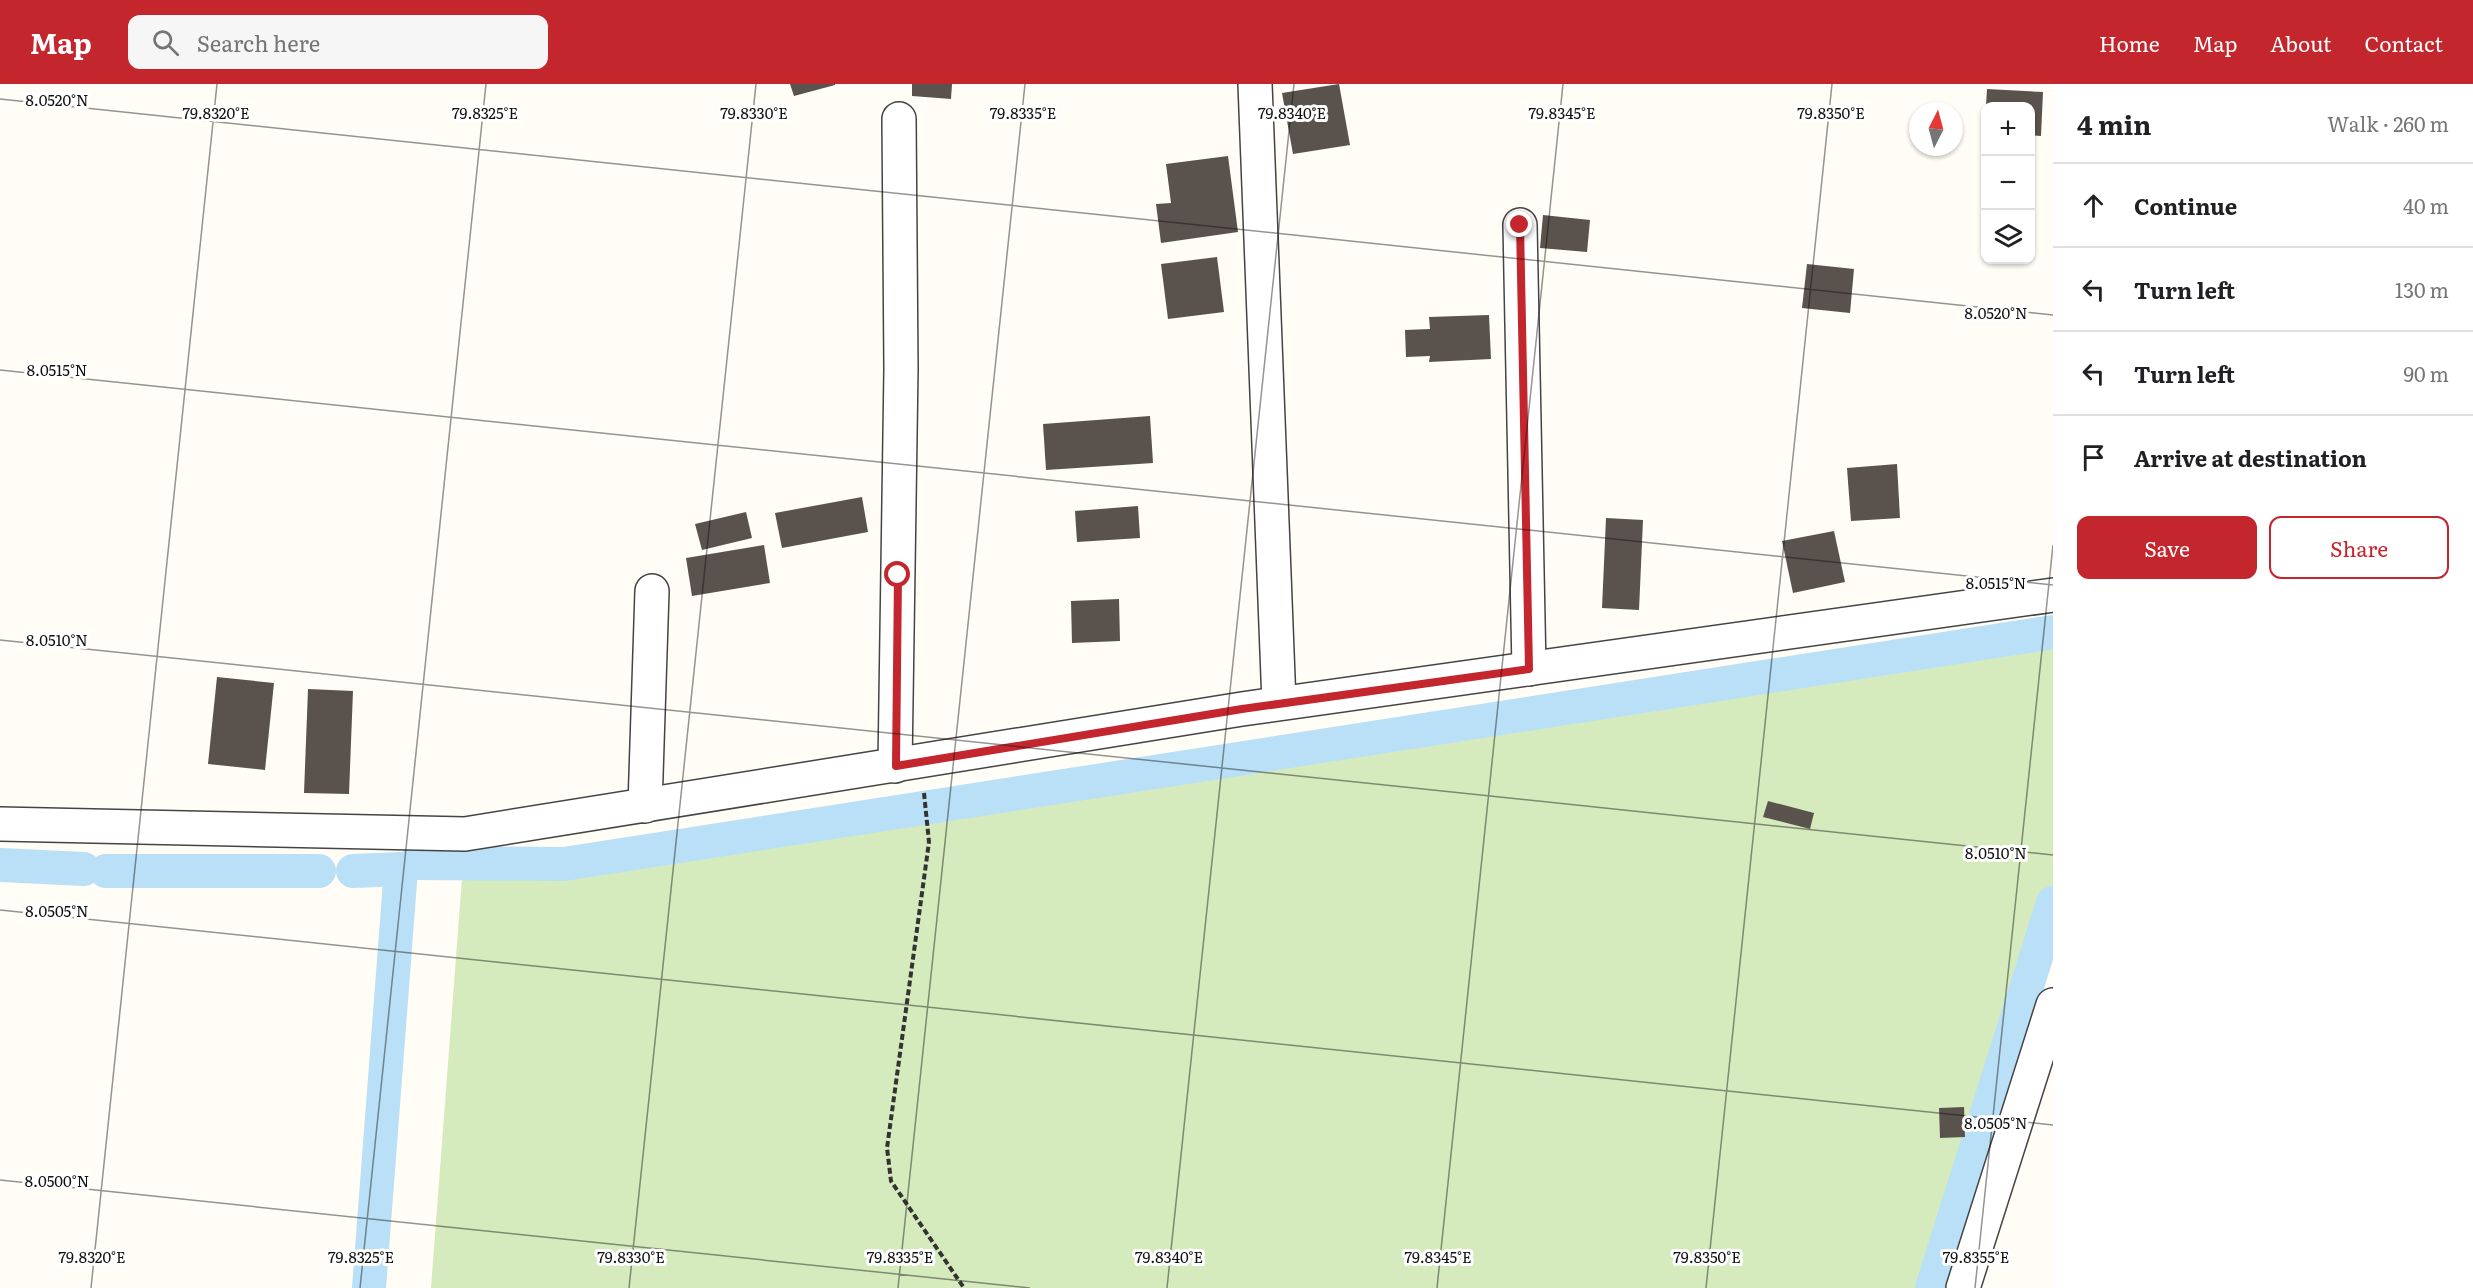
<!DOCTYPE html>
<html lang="en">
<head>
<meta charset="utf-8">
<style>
	body { margin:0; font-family:Literata,serif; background:#f6f6f6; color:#202124 }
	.controls { position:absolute; right:18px; top:18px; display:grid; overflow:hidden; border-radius:12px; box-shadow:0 2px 4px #0004 }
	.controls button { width:54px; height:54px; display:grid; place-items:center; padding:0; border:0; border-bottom:2px solid #e0e0e0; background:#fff; color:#202124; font:30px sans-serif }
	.compass { position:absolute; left:1909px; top:18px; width:54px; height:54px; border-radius:50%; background:#fff; box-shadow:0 2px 4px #0004; rotate:6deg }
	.stop { position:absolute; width:18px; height:18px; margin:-14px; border:4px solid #c4262e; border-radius:50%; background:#fff }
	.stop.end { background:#c4262e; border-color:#fff; box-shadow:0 2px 6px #0008 }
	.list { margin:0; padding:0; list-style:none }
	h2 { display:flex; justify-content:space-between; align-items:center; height:78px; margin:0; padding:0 24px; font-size:26px }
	h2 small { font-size:20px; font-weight:400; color:#757577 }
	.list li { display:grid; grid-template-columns:39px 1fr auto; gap:18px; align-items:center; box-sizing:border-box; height:84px; padding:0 24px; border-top:2px solid #e0e0e0 }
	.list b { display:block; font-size:22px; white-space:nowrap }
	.list em { font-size:20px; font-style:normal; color:#757577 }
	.actions { display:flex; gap:12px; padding:18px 24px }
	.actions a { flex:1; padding:14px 0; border:2px solid #c4262e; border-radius:12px; text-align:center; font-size:21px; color:#c4262e }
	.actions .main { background:#c4262e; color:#fff }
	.icon { flex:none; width:33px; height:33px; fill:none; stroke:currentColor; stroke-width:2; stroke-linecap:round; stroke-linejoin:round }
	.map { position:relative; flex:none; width:2053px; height:1204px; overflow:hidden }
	header { display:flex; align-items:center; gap:36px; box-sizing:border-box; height:84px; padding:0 30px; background:#c4262e; color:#fff }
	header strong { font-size:28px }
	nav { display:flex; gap:33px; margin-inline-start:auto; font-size:21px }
	.search { width:420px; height:54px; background:#f6f6f6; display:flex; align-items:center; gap:15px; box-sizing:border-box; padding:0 21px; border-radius:12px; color:#757577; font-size:22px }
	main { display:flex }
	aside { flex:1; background:#fff }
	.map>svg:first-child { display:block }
	.green { fill:#d5ebbd }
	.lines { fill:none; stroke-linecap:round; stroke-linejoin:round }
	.canal { stroke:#b9e0f7; stroke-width:34 }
	.building { fill:#5a524d }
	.minor-casing { stroke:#444; stroke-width:36 }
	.path { stroke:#333; stroke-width:4; stroke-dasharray:6 3; stroke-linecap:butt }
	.minor { stroke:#fff; stroke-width:33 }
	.route { stroke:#c4262e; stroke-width:8 }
	.ticks { fill:none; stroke:#111; stroke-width:1.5; stroke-opacity:0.45 }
	.ticks-label { font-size:15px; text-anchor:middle; fill:#111; stroke:#fff; stroke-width:6; stroke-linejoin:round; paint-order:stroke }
</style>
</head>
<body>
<header>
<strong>Map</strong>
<div class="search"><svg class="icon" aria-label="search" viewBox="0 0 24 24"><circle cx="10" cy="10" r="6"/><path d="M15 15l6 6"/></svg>Search here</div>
<nav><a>Home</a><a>Map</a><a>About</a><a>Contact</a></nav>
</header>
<main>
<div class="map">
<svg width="2053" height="1204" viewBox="0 0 2053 1204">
	<rect width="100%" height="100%" fill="#fffdf5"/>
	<path class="green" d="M 2053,542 L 2053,839 L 1941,1204 L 431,1204 L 463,781 Z"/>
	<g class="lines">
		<g class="canal">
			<path d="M 415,779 L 564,780 L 2053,548"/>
			<path d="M 1,781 L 84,785"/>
			<path d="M 106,787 L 319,787"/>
			<path d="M 353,787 L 401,785 L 369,1204"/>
			<path d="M 1932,1204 L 2053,819"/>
		</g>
	</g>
	<g class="building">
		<path d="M 790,0 L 835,0 L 835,1 L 794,12 Z"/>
		<path d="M 912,0 L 952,0 L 951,15 L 912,12 Z"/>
		<path d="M 1339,0 L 1350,61 L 1293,70 L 1282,9 Z"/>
		<path d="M 1987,5 L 2043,8 L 2041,52 L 2030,51 L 2030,22 L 1986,22 Z"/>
		<path d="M 1228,72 L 1238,148 L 1161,159 L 1156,120 L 1171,119 L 1166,80 Z"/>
		<path d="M 1543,131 L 1590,136 L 1587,168 L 1540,164 Z"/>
		<path d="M 1217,173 L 1224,228 L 1168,235 L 1161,180 Z"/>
		<path d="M 1807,180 L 1854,185 L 1850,229 L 1802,224 Z"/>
		<path d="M 1489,231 L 1491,275 L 1429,278 L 1430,272 L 1406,273 L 1405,246 L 1430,245 L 1429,233 Z"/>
		<path d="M 1150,332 L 1153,379 L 1046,386 L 1043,340 Z"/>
		<path d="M 1897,380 L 1900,434 L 1851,437 L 1847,384 Z"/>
		<path d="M 862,413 L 868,448 L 782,464 L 775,429 Z"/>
		<path d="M 1138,422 L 1140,454 L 1077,458 L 1075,427 Z"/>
		<path d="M 746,428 L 752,454 L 702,466 L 695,440 Z"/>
		<path d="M 1606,434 L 1643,436 L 1639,526 L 1602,524 Z"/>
		<path d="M 1834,447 L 1845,498 L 1793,509 L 1782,457 Z"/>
		<path d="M 764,461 L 770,499 L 692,512 L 686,474 Z"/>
		<path d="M 1119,515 L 1120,557 L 1072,559 L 1071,517 Z"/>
		<path d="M 217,593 L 274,599 L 265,686 L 208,680 Z"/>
		<path d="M 308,605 L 353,607 L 349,710 L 304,709 Z"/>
		<path d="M 1768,717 L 1814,729 L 1810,745 L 1763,733 Z"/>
		<path d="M 1964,1023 L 1965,1053 L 1940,1054 L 1939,1024 Z"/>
	</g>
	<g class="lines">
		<g class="minor-casing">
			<g id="minor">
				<path d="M 1255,0 L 1279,619"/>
				<path d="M 1520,141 L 1529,585"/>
				<path d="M 895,682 L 901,285 L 899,35"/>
				<path d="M 645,722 L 652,507"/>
				<path d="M 0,740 L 465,750 L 1242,625 L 2053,511"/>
				<path d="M 1963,1204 L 2053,921"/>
			</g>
		</g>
		<path class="path" d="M 924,709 L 929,758 L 887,1064 L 891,1097 L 964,1204"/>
		<use href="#minor" class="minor"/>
	</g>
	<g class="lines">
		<path class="route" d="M 898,491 L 896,682 L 1242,625 L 1529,585 L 1520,141"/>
	</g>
	<path class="ticks" d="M 0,15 L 2053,231M 0,286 L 2053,501M 0,556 L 2053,771M 0,826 L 2053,1041M 0,1096 L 1030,1204M 91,1204 L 217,0M 360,1204 L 486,0M 629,1204 L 756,0M 898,1204 L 1025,0M 1167,1204 L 1294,0M 1437,1204 L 1563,0M 1706,1204 L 1832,0M 1975,1204 L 2053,461"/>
	<g class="ticks-label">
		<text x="57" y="22">8.0520°N</text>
		<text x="216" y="35">79.8320°E</text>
		<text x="485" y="35">79.8325°E</text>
		<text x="754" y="35">79.8330°E</text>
		<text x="1023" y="35">79.8335°E</text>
		<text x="1292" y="35">79.8340°E</text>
		<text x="1562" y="35">79.8345°E</text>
		<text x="1831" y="35">79.8350°E</text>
		<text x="1996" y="235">8.0520°N</text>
		<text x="57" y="292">8.0515°N</text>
		<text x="1996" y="505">8.0515°N</text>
		<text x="57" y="562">8.0510°N</text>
		<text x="1996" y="775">8.0510°N</text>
		<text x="57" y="833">8.0505°N</text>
		<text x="1996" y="1045">8.0505°N</text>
		<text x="57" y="1103">8.0500°N</text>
		<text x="92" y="1179">79.8320°E</text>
		<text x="361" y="1179">79.8325°E</text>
		<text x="631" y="1179">79.8330°E</text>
		<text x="900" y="1179">79.8335°E</text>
		<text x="1169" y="1179">79.8340°E</text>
		<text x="1438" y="1179">79.8345°E</text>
		<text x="1707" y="1179">79.8350°E</text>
		<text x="1976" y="1179">79.8355°E</text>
	</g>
</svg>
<div class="controls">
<button>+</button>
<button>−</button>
<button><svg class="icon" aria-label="layers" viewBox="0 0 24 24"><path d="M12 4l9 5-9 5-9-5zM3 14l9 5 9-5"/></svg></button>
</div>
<svg class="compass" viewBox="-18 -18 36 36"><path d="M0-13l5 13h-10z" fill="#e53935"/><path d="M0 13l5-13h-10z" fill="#757577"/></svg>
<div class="stop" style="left:898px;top:491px"></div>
<div class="stop end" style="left:1520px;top:141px"></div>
</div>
<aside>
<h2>4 min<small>Walk · 260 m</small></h2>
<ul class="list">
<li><svg class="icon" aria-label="ahead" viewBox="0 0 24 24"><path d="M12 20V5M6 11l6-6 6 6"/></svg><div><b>Continue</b></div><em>40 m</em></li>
<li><svg class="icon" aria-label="left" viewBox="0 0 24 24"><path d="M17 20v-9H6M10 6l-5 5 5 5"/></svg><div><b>Turn left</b></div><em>130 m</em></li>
<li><svg class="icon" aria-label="left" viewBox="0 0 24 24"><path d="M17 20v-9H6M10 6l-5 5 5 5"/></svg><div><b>Turn left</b></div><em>90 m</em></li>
<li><svg class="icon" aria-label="arrive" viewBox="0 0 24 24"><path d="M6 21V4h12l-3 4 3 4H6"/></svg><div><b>Arrive at destination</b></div></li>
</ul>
<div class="actions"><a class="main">Save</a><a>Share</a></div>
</aside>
</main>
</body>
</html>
